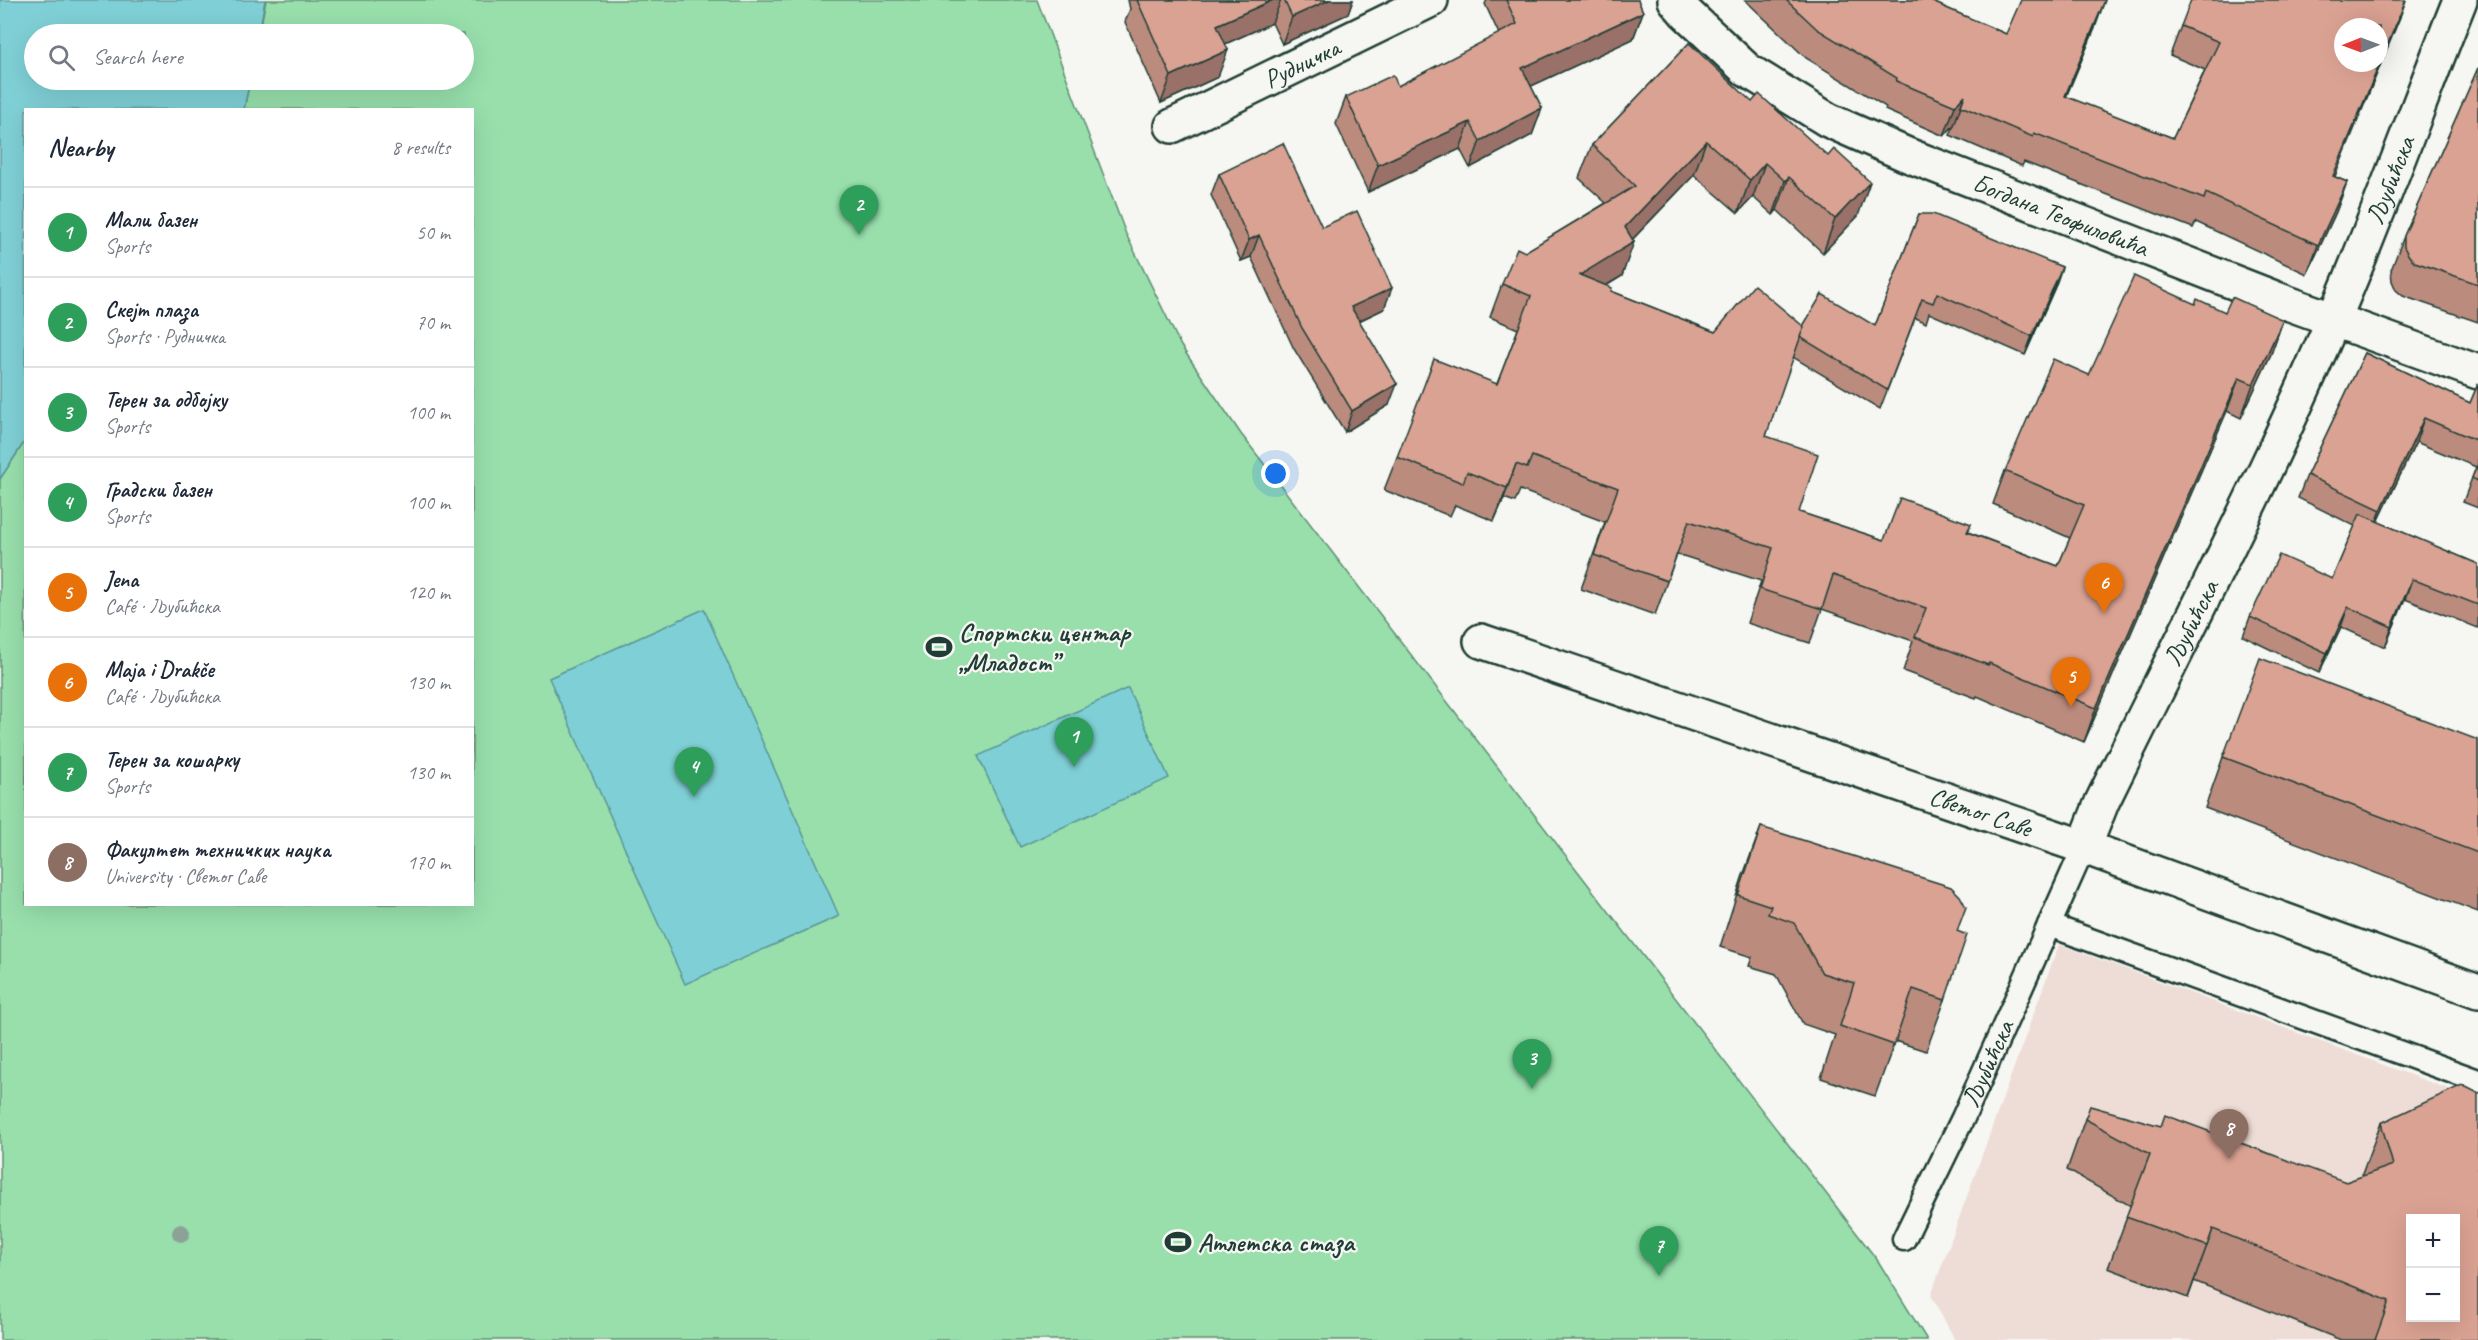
<!DOCTYPE html>
<html lang="en">
<head>
<meta charset="utf-8">
<style>
	body { margin:0; font-family:Caveat,sans-serif; background:#f2f2f3; color:#1f2937 }
	.controls { position:absolute; right:18px; bottom:18px; display:grid; overflow:hidden; border-radius:0px; box-shadow:0 6px 24px #0002 }
	.controls button { width:54px; height:54px; display:grid; place-items:center; padding:0; border:0; border-bottom:2px solid #e0e1e3; background:#fff; color:#1f2937; font:30px sans-serif }
	.compass { position:absolute; left:2334px; top:18px; width:54px; height:54px; border-radius:50%; background:#fff; box-shadow:0 6px 24px #0002; rotate:269deg }
	.you { position:absolute; left:1276px; top:474px; width:21px; height:21px; margin:-15px; border:4px solid #fff; border-radius:50%; background:#1a73e8; box-shadow:0 0 0 9px #1a73e833 }
	.badge { display:grid; place-items:center; width:39px; height:39px; border-radius:50%; background:#b45309; color:#fff; font-size:20px; font-weight:700 }
	.pin { position:absolute; translate:-50% -50px; filter:drop-shadow(0 2px 3px #0008) }
	.pin::after { content:''; position:absolute; top:32px; width:21px; height:18px; background:inherit; clip-path:polygon(0 0,100% 0,50% 100%) }
	.list { margin:0; padding:0; list-style:none }
	h2 { display:flex; justify-content:space-between; align-items:center; height:78px; margin:0; padding:0 24px; font-size:26px }
	h2 small { font-size:20px; font-weight:400; color:#747a83 }
	.list li { display:grid; grid-template-columns:39px 1fr auto; gap:18px; align-items:center; box-sizing:border-box; height:90px; padding:0 24px; border-top:2px solid #e0e1e3 }
	.list b { display:block; font-size:22px; white-space:nowrap }
	.list p { margin:0; font-size:20px; white-space:nowrap; color:#747a83 }
	.list em { font-size:20px; font-style:normal; color:#747a83 }
	.icon { flex:none; width:33px; height:33px; fill:none; stroke:currentColor; stroke-width:2; stroke-linecap:round; stroke-linejoin:round }
	.map { position:relative; flex:none; width:2478px; height:1340px; overflow:hidden }
	.search { position:absolute; background:#fff; box-shadow:0 6px 24px #0002; left:24px; top:24px; width:450px; height:66px; display:flex; align-items:center; gap:15px; box-sizing:border-box; padding:0 21px; border-radius:33px; color:#747a83; font-size:22px }
	.panel { position:absolute; background:#fff; box-shadow:0 6px 24px #0002; left:24px; top:108px; width:450px; height:798px; border-radius:0px }
	.map>svg:first-child { display:block }
	.built { fill:#eeddd6; fill-rule:evenodd }
	.green { fill:#98dfac; stroke:#5c8e70; stroke-width:1.5 }
	.water { fill:#7fd0d6; stroke:#599595; stroke-width:1.5 }
	.lines { fill:none; stroke-linecap:round; stroke-linejoin:round }
	.lane-casing { stroke:#1f3d34; stroke-width:27 }
	.street-casing { stroke:#1f3d34; stroke-width:38 }
	.lane { stroke:#f6f6f2; stroke-width:22 }
	.street { stroke:#f6f6f2; stroke-width:33 }
	.tree { fill:#8da297 }
	.wall { fill:#bb8b7e; stroke:#1f3d34; stroke-width:1.5 }
	.shaded-wall { fill:#997167; stroke:#1f3d34; stroke-width:1.5 }
	.building { fill:#daa293; stroke:#1f3d34; stroke-width:1.5; fill-rule:evenodd }
	.labels { text-anchor:middle; stroke-width:4.5; stroke-linejoin:round; paint-order:stroke }
	.street-label { font-size:26px; fill:#1f3d34; stroke:#f6f6f2 }
	.poi-label { font-size:26px; font-weight:bold; fill:#1f3d34; stroke:#f6f6f2; text-anchor:start }
</style>
</head>
<body>
<div class="map">
<svg width="2478" height="1340" viewBox="0 0 2478 1340">
	<rect width="100%" height="100%" fill="#f6f6f2"/>
	<filter id="ink" filterUnits="userSpaceOnUse"><feTurbulence type="fractalNoise" baseFrequency=".0167" numOctaves="2"/><feDisplacementMap in="SourceGraphic" scale="12" xChannelSelector="R" yChannelSelector="G"/><feConvolveMatrix kernelMatrix="1 2 1 2 8 2 1 2 1" color-interpolation-filters="sRGB"/></filter>
	<g filter="url(#ink)">
		<path class="built" d="M 2059,944 L 2478,1100 L 2478,1340 L 1955,1340 L 1931,1295 ZM 2410,1218 L 2456,1218 L 2456,1318 L 2410,1318 Z"/>
		<path class="green" d="M 266,0 L 1037,0 L 1126,234 L 1181,346 L 1241,434 L 1878,1261 L 1927,1340 L 0,1340 L 0,479 L 25,441 L 26,904 L 472,904 L 472,110 L 244,109 L 250,80 L 464,80 L 464,34 L 259,34 Z"/>
		<g class="water">
			<path d="M 0,0 L 265,0 L 259,34 L 34,34 L 34,80 L 250,80 L 244,109 L 26,110 L 25,441 L 0,479 Z"/>
			<path d="M 704,609 L 839,916 L 685,984 L 549,678 Z"/>
			<path d="M 1128,688 L 1169,778 L 1020,847 L 978,756 Z"/>
		</g>
		<g class="lines">
			<g class="lane-casing">
				<g id="lane">
					<path d="M 2049,925 L 2478,1081"/>
					<path id="s1" d="M 1904,1239 L 1963,1118 L 2084,847"/>
				</g>
			</g>
			<g class="street-casing">
				<g id="street">
					<path id="s2" d="M 1675,0 L 1685,12 L 1747,70 L 1828,120 L 1905,154 L 2282,301 L 2478,372"/>
					<path id="s3" d="M 1172,126 L 1431,0"/>
					<path id="s4" d="M 1481,641 L 2084,847 L 2478,991"/>
					<path id="s5" d="M 2084,847 L 2102,802 C 2187,628 2277,457 2351,278 C 2389,186 2423,93 2460,0"/>
				</g>
			</g>
			<use href="#lane" class="lane"/>
			<use href="#street" class="street"/>
		</g>
		<circle class="tree" cx="181" cy="1233" r="9"/>
		<g class="wall">
			<path d="M 1128,0 L 1353,0 L 1348,14 L 1282,44 L 1272,23 L 1225,44 L 1218,77 L 1161,103 L 1125,22 L 1130,9 Z"/>
			<path d="M 1487,0 L 1638,0 L 1643,12 L 1633,39 L 1531,86 L 1542,108 L 1532,135 L 1470,168 L 1460,149 L 1368,192 L 1336,124 L 1346,97 L 1398,86 L 1499,34 L 1485,4 Z"/>
			<path d="M 1745,0 L 1928,0 L 2006,34 L 2095,28 L 2066,97 L 2173,138 L 2205,70 L 2170,55 L 2181,26 L 2400,17 L 2334,177 L 2347,182 L 2336,212 L 2307,274 L 2196,222 L 2193,228 L 2024,162 L 2022,166 L 1950,135 L 1954,125 L 1944,136 L 1885,110 L 1886,107 L 1806,58 Z"/>
			<path d="M 1689,43 L 1858,216 L 1823,253 L 1777,210 L 1773,215 L 1753,197 L 1738,213 L 1694,175 L 1633,239 L 1622,276 L 1606,286 L 1611,291 L 1715,332 L 1803,326 L 1875,326 L 1919,214 L 2062,267 L 2055,287 L 2025,355 L 1929,313 L 1926,323 L 1915,318 L 1880,409 L 1793,357 L 1766,436 L 1799,512 L 1884,540 L 1971,524 L 1968,532 L 2058,566 L 2070,538 L 1993,504 L 2005,471 L 2089,375 L 2195,304 L 2225,312 L 2283,320 L 2271,354 L 2241,418 L 2227,411 L 2084,742 L 1977,696 L 1976,698 L 1903,671 L 1913,641 L 1822,609 L 1810,643 L 1747,623 L 1761,581 L 1677,554 L 1655,615 L 1581,589 L 1605,522 L 1520,490 L 1515,502 L 1504,498 L 1494,521 L 1455,505 L 1450,516 L 1384,490 L 1397,457 L 1497,384 L 1518,329 L 1490,317 L 1502,284 L 1525,252 L 1606,203 L 1579,178 L 1592,145 Z"/>
			<path d="M 2478,68 L 2478,322 L 2403,296 L 2396,290 L 2392,281 L 2391,270 L 2404,236 Z"/>
			<path d="M 1219,174 L 1322,227 L 1384,309 L 1359,321 L 1389,405 L 1345,432 L 1294,349 L 1251,257 L 1241,261 L 1211,195 Z"/>
			<path d="M 2365,353 L 2470,403 L 2478,384 L 2478,508 L 2463,502 L 2476,467 L 2416,442 L 2378,522 L 2478,564 L 2478,628 L 2405,599 L 2385,647 L 2341,627 L 2319,673 L 2243,636 L 2250,617 L 2332,579 L 2355,526 L 2298,498 L 2307,475 Z"/>
			<path d="M 2478,740 L 2478,912 L 2205,808 L 2223,757 Z"/>
			<path d="M 1761,827 L 1957,931 L 1945,1000 L 1926,1051 L 1895,1041 L 1875,1096 L 1821,1078 L 1835,1035 L 1803,1024 L 1776,974 L 1749,966 L 1752,957 L 1720,947 L 1742,878 Z"/>
			<path d="M 2085,1119 L 2346,1182 L 2363,1176 L 2362,1174 L 2381,1123 L 2478,1340 L 2341,1340 L 2194,1281 L 2188,1298 L 2108,1268 L 2131,1206 L 2067,1170 Z"/>
		</g>
		<g class="shaded-wall">
			<path d="M 1273,0 L 1281,0 L 1272,23 L 1207,52 L 1217,25 Z"/>
			<path d="M 1329,0 L 1353,0 L 1348,14 L 1282,44 L 1292,17 Z"/>
			<path d="M 2105,0 L 2095,28 L 2054,125 L 2065,96 Z"/>
			<path d="M 2406,0 L 2400,17 L 2323,206 L 2333,176 Z"/>
			<path d="M 1643,12 L 1633,39 L 1512,95 L 1522,68 Z"/>
			<path d="M 1228,50 L 1218,77 L 1161,103 L 1171,76 Z"/>
			<path d="M 1965,95 L 1954,125 L 1944,136 L 1955,106 Z"/>
			<path d="M 1542,108 L 1532,135 L 1470,168 L 1480,141 Z"/>
			<path d="M 1470,122 L 1460,149 L 1368,192 L 1378,165 Z"/>
			<path d="M 1706,141 L 1694,175 L 1624,248 L 1634,242 L 1622,276 L 1568,308 L 1580,275 Z"/>
			<path d="M 1765,163 L 1753,197 L 1738,213 L 1750,180 Z"/>
			<path d="M 1789,177 L 1777,210 L 1773,215 L 1785,181 Z"/>
			<path d="M 1870,182 L 1858,216 L 1823,253 L 1835,219 Z"/>
			<path d="M 2347,182 L 2336,212 L 2307,274 L 2318,245 Z"/>
			<path d="M 1259,235 L 1251,257 L 1241,261 L 1249,240 Z"/>
			<path d="M 2062,267 L 2055,287 L 2025,355 L 2032,336 Z"/>
			<path d="M 1392,288 L 1384,309 L 1343,328 L 1351,307 Z"/>
			<path d="M 2283,320 L 2271,354 L 2241,418 L 2253,384 Z"/>
			<path d="M 2239,378 L 2227,411 L 2084,742 L 2096,708 Z"/>
			<path d="M 1397,384 L 1389,405 L 1345,432 L 1352,411 Z"/>
			<path d="M 2424,418 L 2416,442 L 2372,534 L 2381,510 Z"/>
			<path d="M 1516,464 L 1504,498 L 1494,521 L 1507,488 Z"/>
			<path d="M 2412,579 L 2405,599 L 2385,647 L 2392,627 Z"/>
			<path d="M 2348,607 L 2341,627 L 2319,673 L 2327,653 Z"/>
			<path d="M 2213,1229 L 2194,1281 L 2188,1298 Z"/>
		</g>
		<g class="building">
			<path d="M 1137,0 L 1273,0 L 1217,25 L 1228,50 L 1171,76 Z"/>
			<path d="M 1284,0 L 1329,0 L 1292,17 Z"/>
			<path d="M 1506,0 L 1638,0 L 1643,12 L 1522,68 L 1542,108 L 1480,141 L 1470,122 L 1378,165 L 1346,97 L 1393,75 L 1398,86 L 1517,24 Z"/>
			<path d="M 1786,0 L 1928,0 L 2006,34 L 2021,0 L 2105,0 L 2065,96 L 2173,138 L 2219,42 L 2181,26 L 2191,0 L 2406,0 L 2333,176 L 2347,182 L 2318,245 L 2206,193 L 2204,199 L 2034,133 L 2033,137 L 1961,106 L 1965,95 L 1955,106 L 1896,81 L 1897,78 L 1817,29 ZM 2343,27 L 2379,27 L 2379,63 L 2343,63 Z"/>
			<path d="M 1689,43 L 1752,102 L 1759,94 L 1828,156 L 1834,149 L 1870,182 L 1835,219 L 1789,177 L 1785,181 L 1765,163 L 1750,180 L 1706,141 L 1625,227 L 1634,242 L 1580,275 L 1612,288 L 1611,291 L 1715,332 L 1754,285 L 1804,327 L 1766,436 L 1818,454 L 1799,512 L 1884,540 L 1900,498 L 1971,524 L 1967,532 L 2058,566 L 2084,505 L 2005,471 L 2053,359 L 2089,375 L 2134,276 L 2195,304 L 2197,299 L 2225,312 L 2232,297 L 2283,320 L 2253,384 L 2239,378 L 2096,708 L 1989,663 L 1988,665 L 1915,637 L 1926,608 L 1833,575 L 1822,609 L 1760,589 L 1773,548 L 1689,521 L 1667,581 L 1594,555 L 1618,488 L 1532,456 L 1527,468 L 1516,464 L 1507,488 L 1467,472 L 1463,483 L 1397,457 L 1434,359 L 1497,384 L 1531,296 L 1502,284 L 1517,248 L 1525,252 L 1635,186 L 1592,145 Z"/>
			<path d="M 2478,68 L 2478,284 L 2415,262 L 2409,256 L 2404,247 L 2404,236 Z"/>
			<path d="M 1283,143 L 1322,227 L 1357,211 L 1392,288 L 1351,307 L 1397,384 L 1352,411 L 1302,328 L 1259,235 L 1249,240 L 1219,174 Z"/>
			<path d="M 1919,214 L 1933,214 L 2062,267 L 2032,336 L 1937,293 L 1933,303 L 1922,299 L 1887,390 L 1800,337 L 1804,327 L 1803,326 L 1822,294 L 1875,326 Z"/>
			<path d="M 2365,353 L 2470,403 L 2478,384 L 2478,441 L 2424,418 L 2381,510 L 2307,475 Z"/>
			<path d="M 2478,464 L 2478,481 L 2472,478 Z"/>
			<path d="M 2360,514 L 2478,564 L 2478,605 L 2412,579 L 2392,627 L 2348,607 L 2327,653 L 2250,617 L 2279,555 L 2332,579 Z"/>
			<path d="M 2260,658 L 2478,740 L 2478,853 L 2223,757 Z"/>
			<path d="M 1761,827 L 1951,887 L 1960,896 L 1966,907 L 1957,931 L 1967,935 L 1945,1000 L 1913,989 L 1894,1045 L 1840,1026 L 1854,983 L 1822,973 L 1794,923 L 1768,914 L 1771,906 L 1738,895 Z"/>
			<path d="M 2462,1085 L 2478,1093 L 2478,1340 L 2375,1340 L 2389,1301 L 2213,1229 L 2207,1246 L 2126,1217 L 2150,1154 L 2085,1119 L 2090,1106 L 2161,1126 L 2165,1115 L 2346,1182 L 2393,1165 L 2381,1123 ZM 2410,1218 L 2456,1218 L 2456,1317 L 2410,1317 Z"/>
		</g>
	</g>
	<defs>
		<g id="stadium-bare" transform="scale(2.07)"><path d="M0-5a6.5 5 0 1 0 0 10a6.5 5 0 1 0 0-10ZM-3.5-1.8h7v3.6h-7Z" fill="#1f3d34" stroke="#f6f6f2" stroke-width="2.5" paint-order="stroke"/></g>
	</defs>
	<g fill-rule="evenodd">
		<use href="#stadium-bare" x="939" y="647"/>
		<use href="#stadium-bare" x="1178" y="1242"/>
	</g>
	<g class="labels">
		<g class="street-label">
			<text dy="9" stroke="none"><textPath href="#s3" startOffset="144">Рудничка</textPath></text>
			<text dy="9" stroke="none"><textPath href="#s5" startOffset="734">Љубићска</textPath></text>
			<text dy="9" stroke="none"><textPath href="#s2" startOffset="447">Богдана Теофиловића</textPath></text>
			<text dy="9" stroke="none"><textPath href="#s5" startOffset="248">Љубићска</textPath></text>
			<text dy="9" stroke="none"><textPath href="#s4" startOffset="528">Светог Саве</textPath></text>
			<text dy="9" stroke="none"><textPath href="#s1" startOffset="194">Љубићска</textPath></text>
		</g>
		<g class="poi-label">
			<text x="959" y="641">Спортски центар<tspan x="959" dy="30">„Младост”</tspan></text>
			<text x="1198" y="1251">Атлетска стаза</text>
		</g>
	</g>
</svg>
<div class="controls">
<button>+</button>
<button>−</button>
</div>
<svg class="compass" viewBox="-18 -18 36 36"><path d="M0-13l5 13h-10z" fill="#e53935"/><path d="M0 13l5-13h-10z" fill="#747a83"/></svg>
<div class="you"></div>
<div class="pin badge" style="left:1074px;top:767px;background:#2e9e5b">1</div>
<div class="pin badge" style="left:859px;top:235px;background:#2e9e5b">2</div>
<div class="pin badge" style="left:1532px;top:1089px;background:#2e9e5b">3</div>
<div class="pin badge" style="left:694px;top:797px;background:#2e9e5b">4</div>
<div class="pin badge" style="left:2071px;top:707px;background:#e8710a">5</div>
<div class="pin badge" style="left:2104px;top:613px;background:#e8710a">6</div>
<div class="pin badge" style="left:1659px;top:1276px;background:#2e9e5b">7</div>
<div class="pin badge" style="left:2229px;top:1159px;background:#8d6e63">8</div>
<div class="search"><svg class="icon" aria-label="search" viewBox="0 0 24 24"><circle cx="10" cy="10" r="6"/><path d="M15 15l6 6"/></svg>Search here</div>
<section class="panel">
<h2>Nearby<small>8 results</small></h2>
<ul class="list">
<li><span class="badge" style="background:#2e9e5b">1</span><div><b>Мали базен</b><p>Sports</p></div><em>50 m</em></li>
<li><span class="badge" style="background:#2e9e5b">2</span><div><b>Скејт плаза</b><p>Sports · Рудничка</p></div><em>70 m</em></li>
<li><span class="badge" style="background:#2e9e5b">3</span><div><b>Терен за одбојку</b><p>Sports</p></div><em>100 m</em></li>
<li><span class="badge" style="background:#2e9e5b">4</span><div><b>Градски базен</b><p>Sports</p></div><em>100 m</em></li>
<li><span class="badge" style="background:#e8710a">5</span><div><b>Jena</b><p>Café · Љубићска</p></div><em>120 m</em></li>
<li><span class="badge" style="background:#e8710a">6</span><div><b>Maja i Drakče</b><p>Café · Љубићска</p></div><em>130 m</em></li>
<li><span class="badge" style="background:#2e9e5b">7</span><div><b>Терен за кошарку</b><p>Sports</p></div><em>130 m</em></li>
<li><span class="badge" style="background:#8d6e63">8</span><div><b>Факултет техничких наука</b><p>University · Светог Саве</p></div><em>170 m</em></li>
</ul>
</section>
</div>
</body>
</html>
